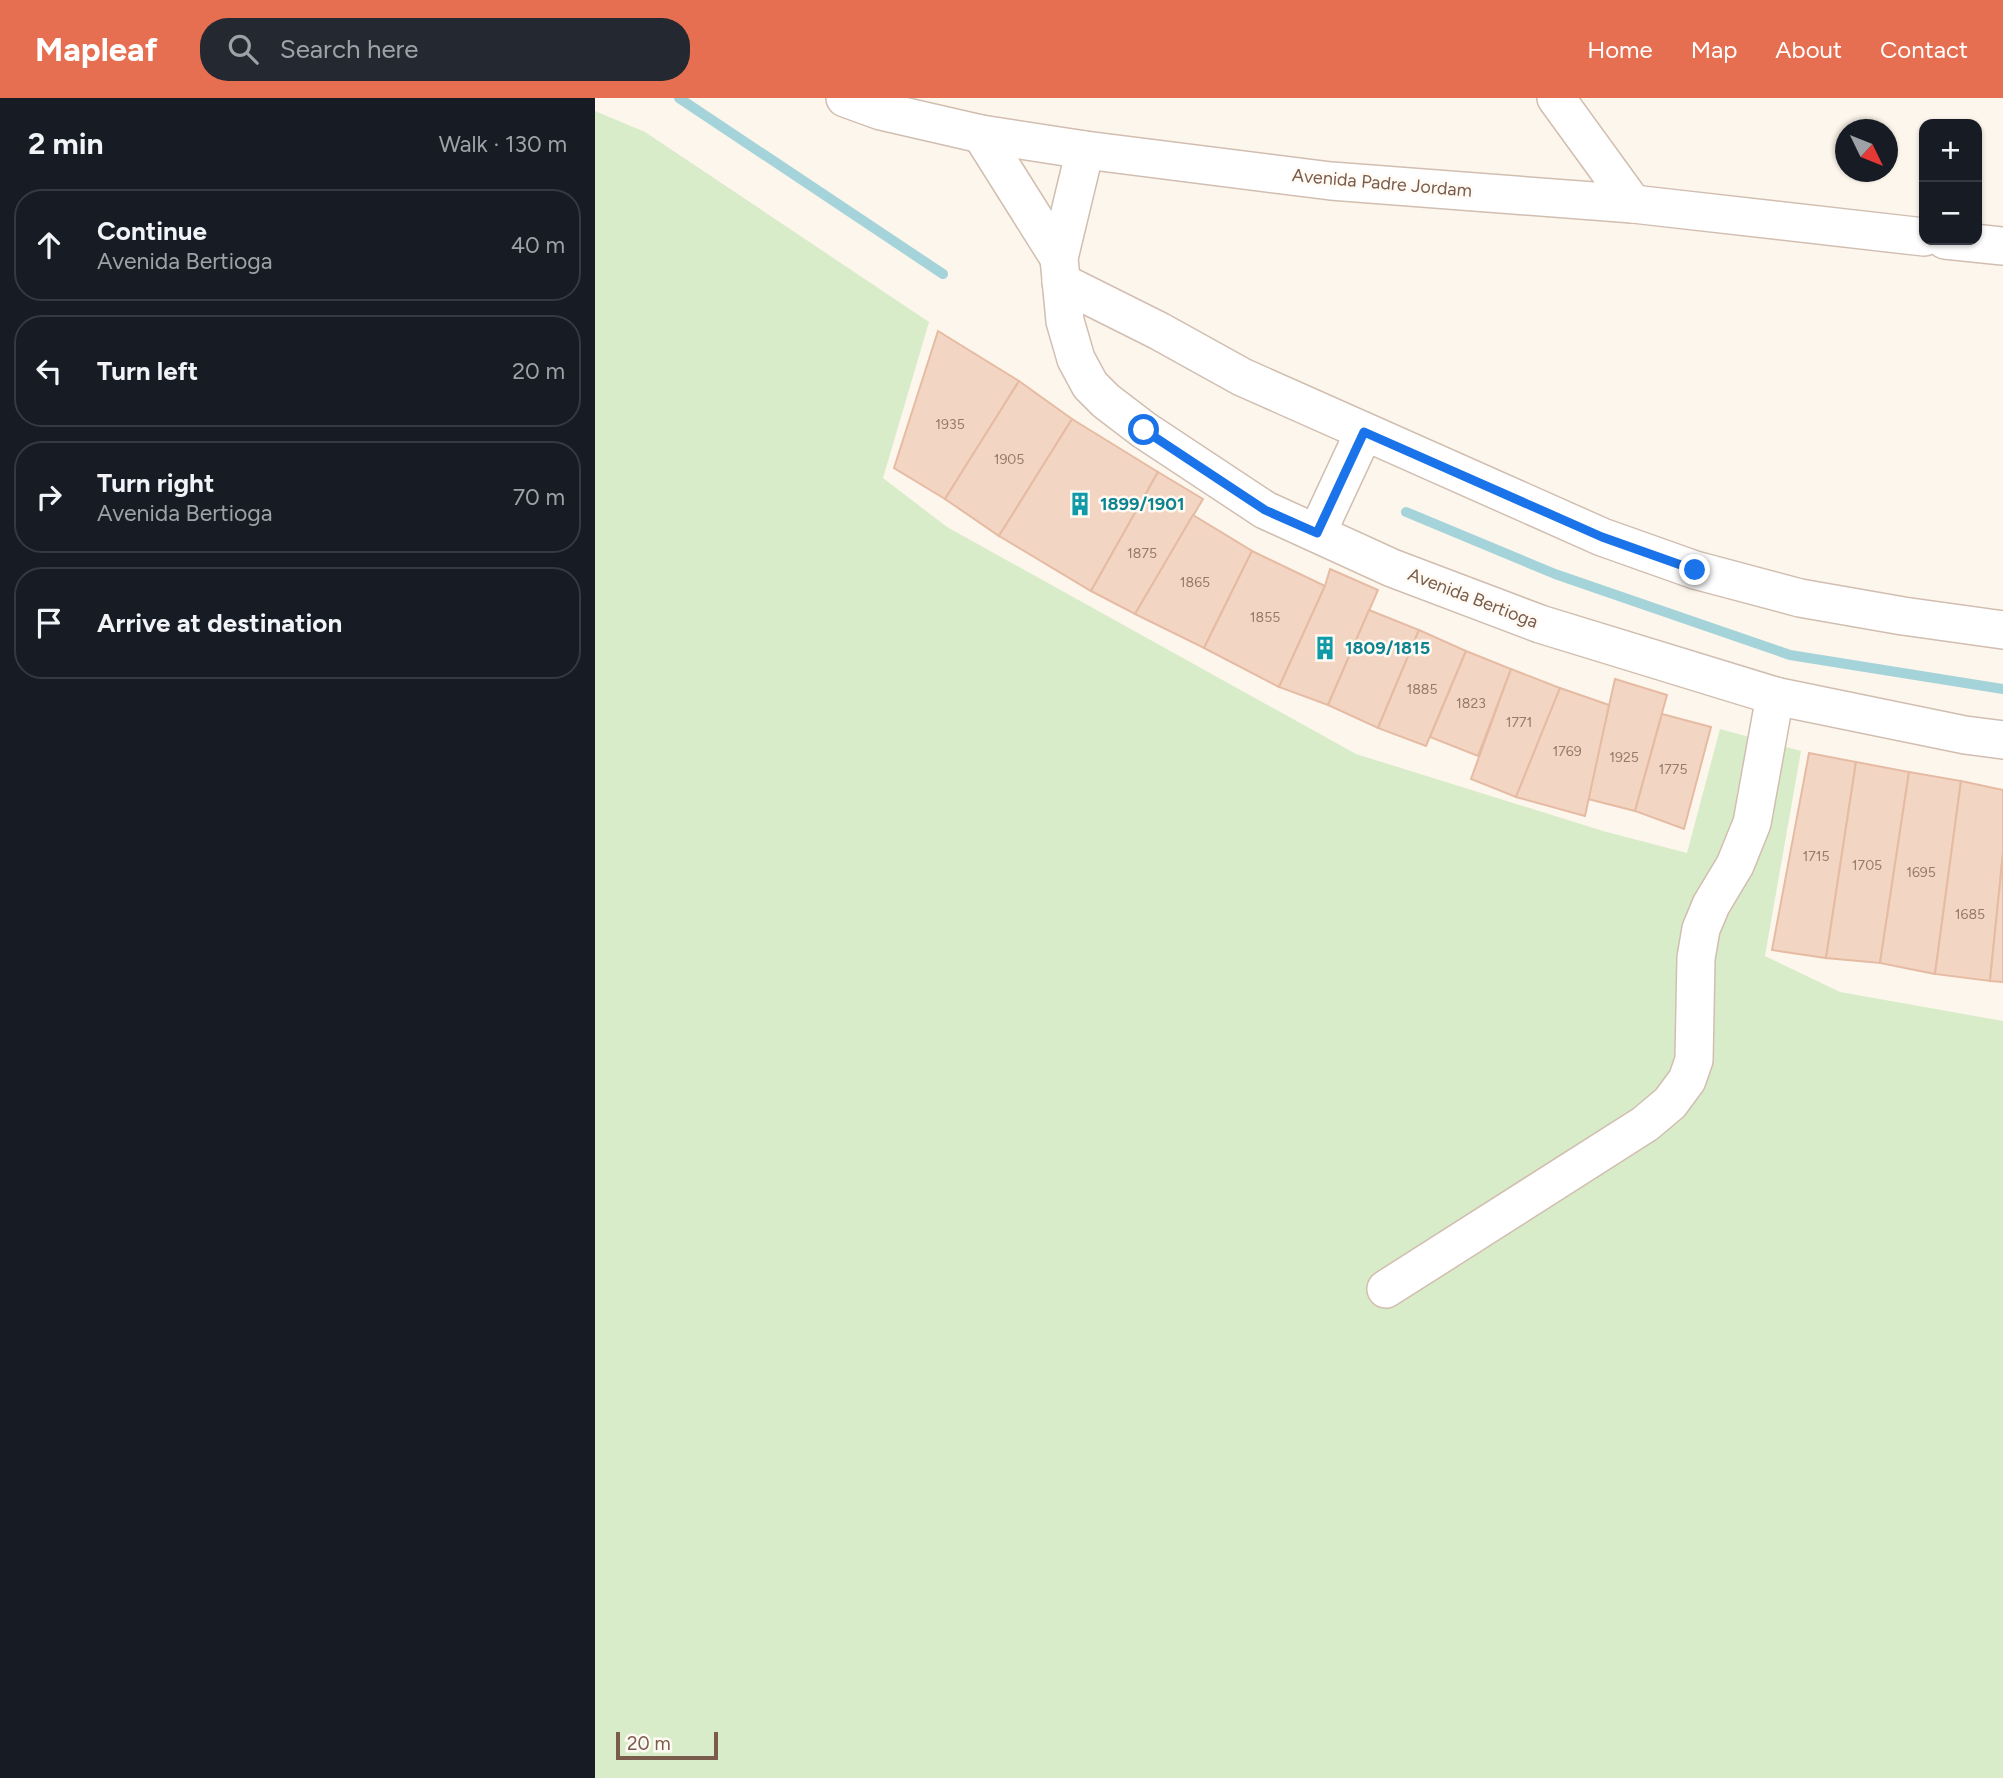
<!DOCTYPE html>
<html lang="en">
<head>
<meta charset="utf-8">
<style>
	body { margin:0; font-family:Figtree,sans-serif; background:#242831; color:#f1f3f6 }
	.controls { position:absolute; right:21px; top:21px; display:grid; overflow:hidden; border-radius:14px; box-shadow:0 2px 5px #0004 }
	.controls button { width:63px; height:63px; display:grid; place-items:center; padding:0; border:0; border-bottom:2px solid #363941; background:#171b24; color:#f1f3f6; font:35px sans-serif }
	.compass { position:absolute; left:1240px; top:21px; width:63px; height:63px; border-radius:50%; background:#171b24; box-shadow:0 2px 5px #0004; rotate:133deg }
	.scale { position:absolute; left:21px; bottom:18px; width:102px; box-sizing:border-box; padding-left:7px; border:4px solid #7a5c4d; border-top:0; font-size:19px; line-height:24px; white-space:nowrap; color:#7a5c4d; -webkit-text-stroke:5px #fffaf3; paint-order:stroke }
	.stop { position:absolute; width:21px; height:21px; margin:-16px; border:5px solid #1a73e8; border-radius:50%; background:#fff }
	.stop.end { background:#1a73e8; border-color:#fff; box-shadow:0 2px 7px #0008 }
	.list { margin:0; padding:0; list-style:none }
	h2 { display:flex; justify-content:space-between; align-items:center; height:91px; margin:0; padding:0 28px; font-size:30px }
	h2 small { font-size:23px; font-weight:400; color:#9ea1a6 }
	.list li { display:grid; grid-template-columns:46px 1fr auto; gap:21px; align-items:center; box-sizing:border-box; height:112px; margin:0 14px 14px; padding:0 14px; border:2px solid #363941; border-radius:28px }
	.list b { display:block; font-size:26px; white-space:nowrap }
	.list p { margin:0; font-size:23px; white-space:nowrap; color:#9ea1a6 }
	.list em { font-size:23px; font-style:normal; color:#9ea1a6 }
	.icon { flex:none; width:38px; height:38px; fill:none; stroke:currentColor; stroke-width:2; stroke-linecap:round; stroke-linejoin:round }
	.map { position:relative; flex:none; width:1408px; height:1680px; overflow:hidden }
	header { display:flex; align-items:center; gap:42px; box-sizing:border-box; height:98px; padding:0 35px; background:#e76f51; color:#fff }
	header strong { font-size:33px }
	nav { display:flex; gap:38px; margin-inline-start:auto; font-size:24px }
	.search { width:490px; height:63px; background:#242831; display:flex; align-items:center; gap:18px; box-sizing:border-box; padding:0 24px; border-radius:28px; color:#9ea1a6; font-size:26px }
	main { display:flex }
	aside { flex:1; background:#171b24 }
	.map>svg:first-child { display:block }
	.green { fill:#d8ecc9 }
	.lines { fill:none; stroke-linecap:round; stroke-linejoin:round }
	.stream { stroke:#a5d3da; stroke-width:10 }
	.building { fill:#f3d5c3; stroke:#e6bba3; stroke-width:2 }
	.minor-casing { stroke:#d1beb0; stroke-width:40 }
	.minor { stroke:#fff; stroke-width:37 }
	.route { stroke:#1a73e8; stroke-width:9 }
	.labels { text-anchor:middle; stroke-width:5; stroke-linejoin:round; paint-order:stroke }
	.number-label { font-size:14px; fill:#987a6a }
	.street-label { font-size:18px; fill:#7a5c4d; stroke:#fffaf3 }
	.culture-label { font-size:18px; font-weight:bold; fill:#0d838f; stroke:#fffaf3; text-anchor:start }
</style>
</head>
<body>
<header>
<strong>Mapleaf</strong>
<div class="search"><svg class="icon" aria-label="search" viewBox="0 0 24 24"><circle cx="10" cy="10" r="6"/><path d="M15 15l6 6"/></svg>Search here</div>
<nav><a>Home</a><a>Map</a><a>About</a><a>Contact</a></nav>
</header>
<main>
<aside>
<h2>2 min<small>Walk · 130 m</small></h2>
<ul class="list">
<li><svg class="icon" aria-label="ahead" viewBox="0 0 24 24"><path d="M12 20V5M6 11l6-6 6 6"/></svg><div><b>Continue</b><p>Avenida Bertioga</p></div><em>40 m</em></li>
<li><svg class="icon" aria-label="left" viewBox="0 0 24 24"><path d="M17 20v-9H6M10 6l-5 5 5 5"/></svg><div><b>Turn left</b></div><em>20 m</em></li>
<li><svg class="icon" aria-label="right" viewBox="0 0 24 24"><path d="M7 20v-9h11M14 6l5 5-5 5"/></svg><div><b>Turn right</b><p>Avenida Bertioga</p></div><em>70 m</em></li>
<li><svg class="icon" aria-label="arrive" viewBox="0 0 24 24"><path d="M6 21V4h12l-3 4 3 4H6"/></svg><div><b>Arrive at destination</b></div></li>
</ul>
</aside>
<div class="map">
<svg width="1408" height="1680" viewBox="0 0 1408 1680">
	<rect width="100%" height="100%" fill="#fdf6ec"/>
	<path class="green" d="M 0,13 L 50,34 L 334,224 L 288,380 L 352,429 L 761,656 L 1008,733 L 1092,755 L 1125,631 L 1206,653 L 1170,858 L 1245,894 L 1408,923 L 1408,1680 L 0,1680 Z"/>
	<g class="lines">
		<g class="stream">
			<path d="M 84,0 L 348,176"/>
			<path d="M 811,414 L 960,476 L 1195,557 L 1408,591"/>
		</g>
	</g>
	<g class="building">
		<path d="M 343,233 L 424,283 L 350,401 L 299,370 Z"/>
		<path d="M 424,283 L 477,321 L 404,438 L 350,401 Z"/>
		<path d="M 477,321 L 563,374 L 496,493 L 404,438 Z"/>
		<path d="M 563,374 L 608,401 L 540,516 L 496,493 Z"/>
		<path d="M 598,417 L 657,453 L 609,550 L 540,516 Z"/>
		<path d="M 657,453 L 730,488 L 684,589 L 609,550 Z"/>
		<path d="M 735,471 L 783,492 L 733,607 L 684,589 L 730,488 Z"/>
		<path d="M 774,512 L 824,532 L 783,630 L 733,607 Z"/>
		<path d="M 824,532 L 871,553 L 831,648 L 783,630 Z"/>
		<path d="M 871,553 L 916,571 L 883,658 L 835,639 Z"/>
		<path d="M 916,571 L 965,590 L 921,699 L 876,681 Z"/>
		<path d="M 1020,581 L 1072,597 L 1040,713 L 993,701 Z"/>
		<path d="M 965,590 L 1014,607 L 990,718 L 921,699 Z"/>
		<path d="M 1067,616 L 1116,629 L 1089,731 L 1040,713 Z"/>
		<path d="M 1214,655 L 1261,664 L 1231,860 L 1177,852 Z"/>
		<path d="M 1261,664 L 1314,674 L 1285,865 L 1231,860 Z"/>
		<path d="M 1314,674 L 1366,683 L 1340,876 L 1285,865 Z"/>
		<path d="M 1366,683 L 1408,692 L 1408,755 L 1395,883 L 1340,876 Z"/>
		<path d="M 1408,755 L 1408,884 L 1395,883 Z"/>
	</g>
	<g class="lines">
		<g class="minor-casing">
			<g id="minor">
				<path d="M 250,0 L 286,13 L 386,36 L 490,52 L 736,83 L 1038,106 L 1329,139"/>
				<path d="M 961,0 L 1038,106"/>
				<path d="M 386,36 L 464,160"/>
				<path d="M 490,52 L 464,160 L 470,223 L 481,261 L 495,287 L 511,303 L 549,332 L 670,412 L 797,470 L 945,526 L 1180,598 L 1370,637 L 1408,642"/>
				<path d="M 1350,142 L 1408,148"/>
				<path d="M 466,184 L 564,233 L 647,279 L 1007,439 L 1100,472 L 1205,500 L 1308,518 L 1408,532"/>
				<path d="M 722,435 L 769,334"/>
				<path d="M 791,1191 L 1050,1026 L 1075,1005 L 1092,982 L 1099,962 L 1101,860 L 1106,831 L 1116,807 L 1140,767 L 1157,725 L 1180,598"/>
			</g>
		</g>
		<use href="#minor" class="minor"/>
	</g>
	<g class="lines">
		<path class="route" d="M 549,332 L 670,412 L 722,435 L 769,334 L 1007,439 L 1100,472"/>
	</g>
	<defs>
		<g id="building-bare" transform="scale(1.89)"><path d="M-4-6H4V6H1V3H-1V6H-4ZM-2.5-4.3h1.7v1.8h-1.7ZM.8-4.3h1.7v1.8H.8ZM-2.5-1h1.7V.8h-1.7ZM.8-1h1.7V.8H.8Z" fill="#0f9aa8" stroke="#fffaf3" stroke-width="2.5" paint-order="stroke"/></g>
	</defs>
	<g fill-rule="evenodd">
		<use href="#building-bare" x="485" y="406"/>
		<use href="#building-bare" x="730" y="550"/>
	</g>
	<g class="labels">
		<g class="number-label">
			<text x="355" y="331">1935</text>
			<text x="414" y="366">1905</text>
			<text x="547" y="460">1875</text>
			<text x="600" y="489">1865</text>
			<text x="670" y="524">1855</text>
			<text x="827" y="596">1885</text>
			<text x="876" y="610">1823</text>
			<text x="924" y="629">1771</text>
			<text x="972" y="658">1769</text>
			<text x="1029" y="664">1925</text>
			<text x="1078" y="676">1775</text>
			<text x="1221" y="763">1715</text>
			<text x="1272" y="772">1705</text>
			<text x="1326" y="779">1695</text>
			<text x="1375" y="821">1685</text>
		</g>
		<g class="street-label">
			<text transform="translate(787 85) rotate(5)" y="6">Avenida Padre Jordam</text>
			<text transform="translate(878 500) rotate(21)" y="6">Avenida Bertioga</text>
		</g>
		<g class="culture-label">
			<text x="505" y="412">1899/1901</text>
			<text x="750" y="556">1809/1815</text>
		</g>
	</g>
</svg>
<div class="controls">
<button>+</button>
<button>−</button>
</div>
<svg class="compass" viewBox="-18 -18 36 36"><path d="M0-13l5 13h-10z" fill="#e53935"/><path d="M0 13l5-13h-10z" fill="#9ea1a6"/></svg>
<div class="scale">20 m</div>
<div class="stop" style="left:549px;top:332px"></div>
<div class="stop end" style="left:1100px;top:472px"></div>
</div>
</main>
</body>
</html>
